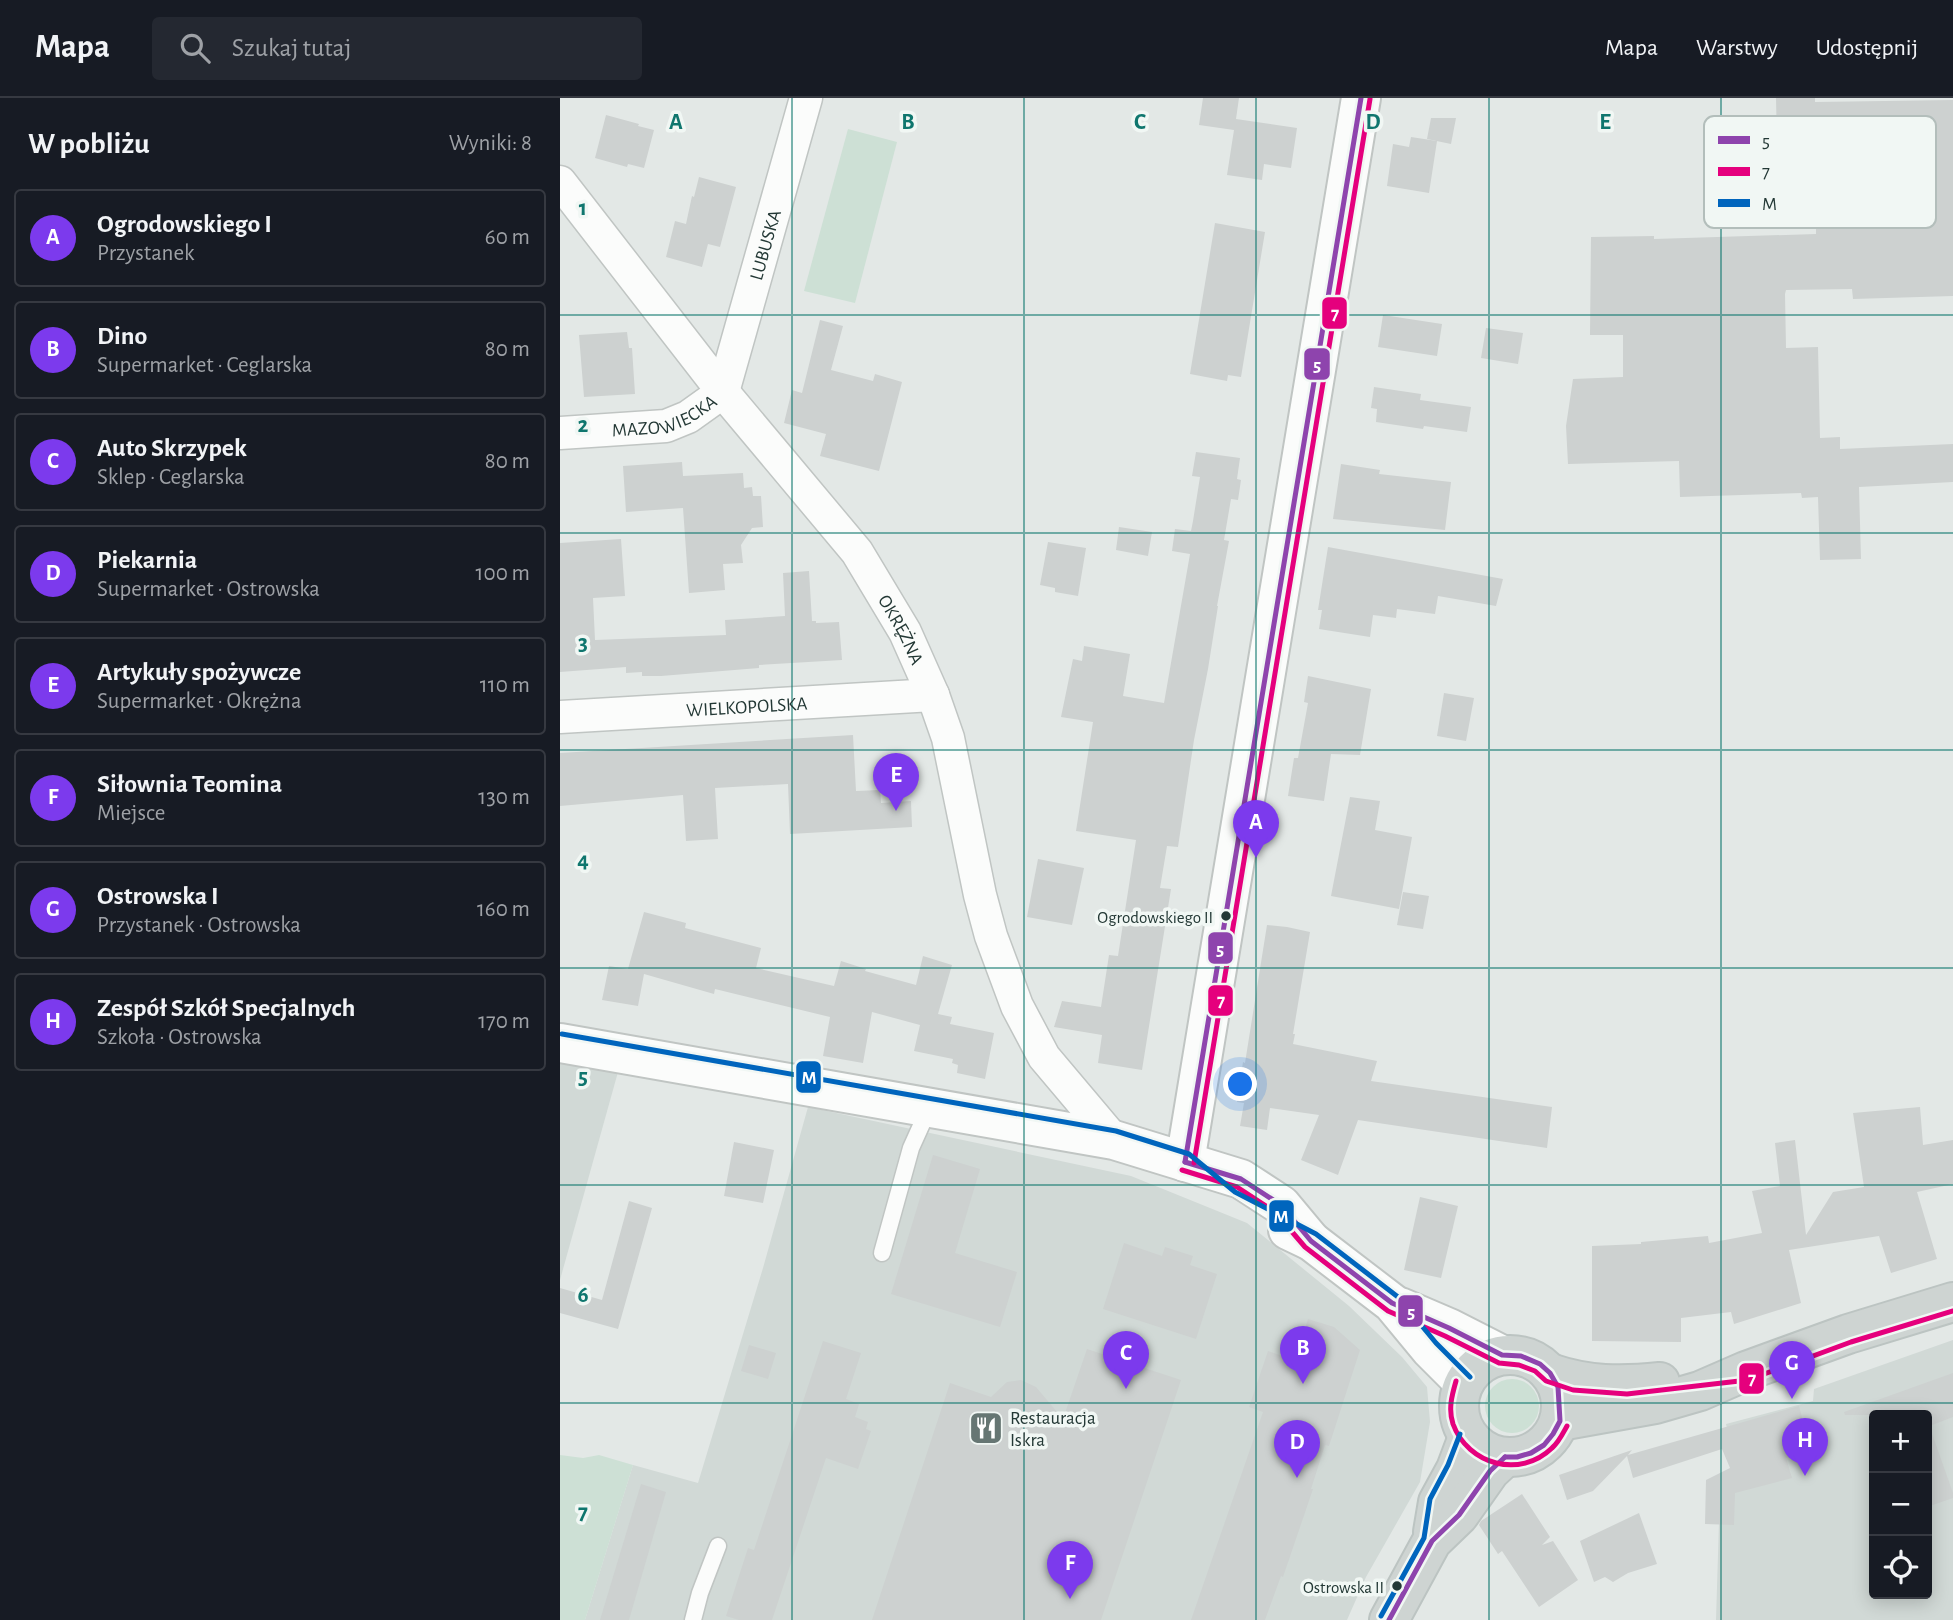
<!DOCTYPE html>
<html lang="pl">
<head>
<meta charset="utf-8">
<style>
	body { margin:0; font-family:"Alegreya Sans",sans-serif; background:#242831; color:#f1f3f6 }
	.controls { position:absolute; right:21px; bottom:21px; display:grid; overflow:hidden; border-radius:7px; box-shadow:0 4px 18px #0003 }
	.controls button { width:63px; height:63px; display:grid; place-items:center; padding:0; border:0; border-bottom:2px solid #363941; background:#171b24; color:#f1f3f6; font:35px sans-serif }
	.you { position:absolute; left:681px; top:987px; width:24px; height:24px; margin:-18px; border:5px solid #fff; border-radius:50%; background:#1a73e8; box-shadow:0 0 0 10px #1a73e833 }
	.badge { display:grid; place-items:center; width:46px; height:46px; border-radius:50%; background:#7c3aed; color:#fff; font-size:23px; font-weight:700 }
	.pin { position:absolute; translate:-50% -58px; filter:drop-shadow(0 2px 4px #0008) }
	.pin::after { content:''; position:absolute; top:37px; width:24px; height:21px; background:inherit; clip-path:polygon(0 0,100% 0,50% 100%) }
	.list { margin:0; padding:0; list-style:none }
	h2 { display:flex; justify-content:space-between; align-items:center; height:91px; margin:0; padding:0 28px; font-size:30px }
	h2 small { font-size:23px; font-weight:400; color:#9ea1a6 }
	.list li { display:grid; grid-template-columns:46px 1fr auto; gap:21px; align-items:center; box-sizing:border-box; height:98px; margin:0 14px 14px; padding:0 14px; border:2px solid #363941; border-radius:7px }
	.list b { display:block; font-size:26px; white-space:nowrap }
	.list p { margin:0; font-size:23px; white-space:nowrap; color:#9ea1a6 }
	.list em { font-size:23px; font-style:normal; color:#9ea1a6 }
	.icon { flex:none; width:38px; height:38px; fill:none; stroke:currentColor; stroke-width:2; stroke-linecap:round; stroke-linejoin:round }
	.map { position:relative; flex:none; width:1393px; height:1522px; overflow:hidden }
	header { display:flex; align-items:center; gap:42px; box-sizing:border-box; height:98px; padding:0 35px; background:#171b24; border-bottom:2px solid #363941 }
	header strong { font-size:33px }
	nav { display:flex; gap:38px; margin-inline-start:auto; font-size:24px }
	.search { width:490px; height:63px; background:#242831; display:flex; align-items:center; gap:18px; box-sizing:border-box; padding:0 24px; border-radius:7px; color:#9ea1a6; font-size:26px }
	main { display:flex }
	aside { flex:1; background:#171b24 }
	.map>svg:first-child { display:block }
	.built { fill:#d1d9d6; fill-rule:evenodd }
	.green { fill:#cde0d5 }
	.building { fill:#cdd1d0 }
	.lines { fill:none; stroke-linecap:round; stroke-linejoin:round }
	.service-casing { stroke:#c0c5c3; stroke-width:19 }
	.minor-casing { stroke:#c0c5c3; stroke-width:35 }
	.tertiary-casing { stroke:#c0c5c3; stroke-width:42 }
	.primary-casing { stroke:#bcc4c2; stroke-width:42 }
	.service { stroke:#fbfcfb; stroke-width:16 }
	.minor { stroke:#fbfcfb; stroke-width:32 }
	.tertiary { stroke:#fbfcfb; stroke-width:38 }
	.primary { stroke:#ced4d2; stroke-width:38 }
	.bus-1-casing { stroke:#f1f7f4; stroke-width:10 }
	.bus-2-casing { stroke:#f1f7f4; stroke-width:10 }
	.bus-3-casing { stroke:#f1f7f4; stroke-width:10 }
	.bus-1 { stroke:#8e44ad; stroke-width:5 }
	.bus-2 { stroke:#e5007d; stroke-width:5 }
	.bus-3 { stroke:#0065bd; stroke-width:5 }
	.grid { fill:none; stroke:#0f766e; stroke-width:2; stroke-opacity:0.55 }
	.bus-dot { fill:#233835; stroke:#f1f7f4; stroke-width:2.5 }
	.labels { text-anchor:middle; stroke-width:7; stroke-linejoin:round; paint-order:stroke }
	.bus-label { font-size:17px; fill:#233835; stroke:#f1f7f4; text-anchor:end }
	.street-label { font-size:19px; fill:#233835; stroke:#f1f7f4 }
	.poi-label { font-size:19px; fill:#233835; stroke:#f1f7f4; text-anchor:start }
	.key { fill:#f1f7f4; stroke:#b3bebb; stroke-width:2 }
	.key-label { font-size:19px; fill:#233835 }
	.grid-label { font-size:23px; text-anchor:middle; font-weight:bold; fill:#0f766e; stroke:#f1f7f4; stroke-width:7; stroke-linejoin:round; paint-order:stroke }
	.line-badge { stroke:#f1f7f4; stroke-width:2.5 }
	.badge-label { font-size:19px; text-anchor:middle; font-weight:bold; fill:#fff }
</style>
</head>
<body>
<header>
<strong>Mapa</strong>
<div class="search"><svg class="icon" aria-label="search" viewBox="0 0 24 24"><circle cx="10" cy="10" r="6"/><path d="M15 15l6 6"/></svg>Szukaj tutaj</div>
<nav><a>Mapa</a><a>Warstwy</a><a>Udostępnij</a></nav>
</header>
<main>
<aside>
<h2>W pobliżu<small>Wyniki: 8</small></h2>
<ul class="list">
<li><span class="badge">A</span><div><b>Ogrodowskiego I</b><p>Przystanek</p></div><em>60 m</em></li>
<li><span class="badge">B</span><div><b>Dino</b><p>Supermarket · Ceglarska</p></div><em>80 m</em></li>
<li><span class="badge">C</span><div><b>Auto Skrzypek</b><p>Sklep · Ceglarska</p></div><em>80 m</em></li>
<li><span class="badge">D</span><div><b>Piekarnia</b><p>Supermarket · Ostrowska</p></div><em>100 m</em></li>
<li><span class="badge">E</span><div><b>Artykuły spożywcze</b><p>Supermarket · Okrężna</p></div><em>110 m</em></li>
<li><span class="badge">F</span><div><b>Siłownia Teomina</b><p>Miejsce</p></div><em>130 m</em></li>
<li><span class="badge">G</span><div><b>Ostrowska I</b><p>Przystanek · Ostrowska</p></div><em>160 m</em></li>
<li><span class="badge">H</span><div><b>Zespół Szkół Specjalnych</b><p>Szkoła · Ostrowska</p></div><em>170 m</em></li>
</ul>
</aside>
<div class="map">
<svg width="1393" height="1522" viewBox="0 0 1393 1522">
	<rect width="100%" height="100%" fill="#e3e8e6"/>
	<g class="built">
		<path d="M 0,965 L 58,974 L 0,1182 Z"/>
		<path d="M 248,1009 L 571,1078 L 687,1125 L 789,1208 L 842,1259 L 867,1289 L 870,1324 L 860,1384 L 806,1479 L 787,1522 L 25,1522 L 73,1367 L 138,1385 L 203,1170 Z"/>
		<path d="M 1393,1242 L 1393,1522 L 1156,1522 L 1160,1391 L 1177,1372 L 1166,1326 L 1253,1303 L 1254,1291 ZM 1314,1317 L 1367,1317 L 1367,1496 L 1314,1496 Z"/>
	</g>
	<g class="green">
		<path d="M 288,31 L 337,44 L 295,205 L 244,193 Z"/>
		<circle cx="952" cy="1308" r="27"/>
		<path d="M 0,1357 L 23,1360 L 39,1357 L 73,1367 L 25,1522 L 0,1522 Z"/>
	</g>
	<g class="building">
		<path d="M 643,0 L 679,0 L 676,21 L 737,30 L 731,70 L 704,66 L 702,82 L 667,77 L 674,32 L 639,27 Z"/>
		<path d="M 1216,0 L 1255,0 L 1255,4 L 1393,2 L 1393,198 L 1293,201 L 1292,191 L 1226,192 L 1225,196 L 1226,250 L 1258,249 L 1260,340 L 1280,339 L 1280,351 L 1393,346 L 1393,384 L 1299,389 L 1301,461 L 1260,462 L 1258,399 L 1242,400 L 1241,395 L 1120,399 L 1119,363 L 1008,366 L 1006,328 L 1013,281 L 1063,279 L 1063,237 L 1030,237 L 1031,139 L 1094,138 L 1094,141 L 1256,136 L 1256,127 L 1291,127 L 1289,78 L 1248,79 L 1248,48 L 1217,48 Z"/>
		<path d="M 46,17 L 79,26 L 78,28 L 94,32 L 84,70 L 68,66 L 67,69 L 35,60 Z"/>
		<path d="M 871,20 L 896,20 L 891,46 L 867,41 Z"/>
		<path d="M 851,39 L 877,43 L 869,95 L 827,88 L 833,46 L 849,49 Z"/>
		<path d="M 139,79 L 176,89 L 160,149 L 148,146 L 142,169 L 106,159 L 115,123 L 126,126 L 132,98 L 134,99 Z"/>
		<path d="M 655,125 L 705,134 L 681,279 L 668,277 L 667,283 L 630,276 Z"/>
		<path d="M 823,217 L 882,226 L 877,258 L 818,249 Z"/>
		<path d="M 260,222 L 283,228 L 271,272 L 313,283 L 315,276 L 342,284 L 319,373 L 260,358 L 266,336 L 224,325 L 232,292 L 242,295 Z"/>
		<path d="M 926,230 L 963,235 L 958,266 L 921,260 Z"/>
		<path d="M 67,234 L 69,250 L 72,250 L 75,296 L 24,299 L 19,237 Z"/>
		<path d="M 814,289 L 861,296 L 860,302 L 911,309 L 907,334 L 864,328 L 863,331 L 816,324 L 817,311 L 811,310 Z"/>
		<path d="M 636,354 L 680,360 L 677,381 L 681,382 L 678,402 L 671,401 L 664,442 L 669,443 L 657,508 L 658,508 L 648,571 L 634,642 L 618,749 L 607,748 L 600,790 L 611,791 L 582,972 L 538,965 L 542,937 L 494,929 L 502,903 L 541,909 L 549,857 L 558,858 L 576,742 L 516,733 L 533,624 L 501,619 L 513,561 L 522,563 L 524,548 L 570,556 L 563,598 L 604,605 L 630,456 L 612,453 L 615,431 L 631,433 L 633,423 L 640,379 L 632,378 Z"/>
		<path d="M 122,364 L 123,378 L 183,375 L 184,390 L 192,389 L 193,398 L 201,398 L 203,429 L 192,430 L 181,447 L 183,465 L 163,466 L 165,492 L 129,495 L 123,410 L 66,414 L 63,368 Z"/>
		<path d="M 781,366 L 820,372 L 819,376 L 891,384 L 885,432 L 773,421 Z"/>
		<path d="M 559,429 L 592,434 L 588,458 L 556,452 Z"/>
		<path d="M 61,441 L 65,498 L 33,500 L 35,542 L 166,537 L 165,522 L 225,518 L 223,475 L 249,473 L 252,523 L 256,523 L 256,525 L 279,524 L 282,562 L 199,567 L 199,570 L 101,578 L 82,578 L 82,574 L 66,575 L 66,569 L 0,574 L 0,445 Z"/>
		<path d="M 488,444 L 526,450 L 518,498 L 495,494 L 495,490 L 480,487 Z"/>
		<path d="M 768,449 L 943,481 L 936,508 L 878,498 L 875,516 L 837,511 L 836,520 L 813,517 L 810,539 L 759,531 L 762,512 L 758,512 Z"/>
		<path d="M 748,578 L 811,591 L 800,657 L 771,656 L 764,703 L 728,698 L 734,660 L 738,660 L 748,605 L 744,604 Z"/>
		<path d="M 884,595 L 914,600 L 906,643 L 877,638 Z"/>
		<path d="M 293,637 L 296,693 L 320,692 L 321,705 L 351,703 L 352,729 L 230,736 L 228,686 L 155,690 L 158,741 L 126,743 L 123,697 L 0,708 L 0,655 Z"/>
		<path d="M 790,699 L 820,703 L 815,732 L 852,739 L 839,811 L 771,798 Z"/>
		<path d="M 478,761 L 524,770 L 512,827 L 467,819 Z"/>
		<path d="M 843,794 L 869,798 L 863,831 L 837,827 Z"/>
		<path d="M 84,814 L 126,825 L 125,830 L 201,850 L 196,870 L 274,888 L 281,863 L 306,871 L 305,873 L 356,887 L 363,858 L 392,867 L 378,916 L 392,919 L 390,926 L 434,935 L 425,981 L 397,975 L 398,967 L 392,965 L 393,961 L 354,953 L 360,927 L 312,914 L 303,965 L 263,958 L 270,919 L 155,891 L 154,896 L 84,876 L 78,908 L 42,902 L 49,868 L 68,871 Z"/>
		<path d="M 707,827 L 727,829 L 750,834 L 733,936 L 735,936 L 733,946 L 817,963 L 811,983 L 992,1009 L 987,1050 L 798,1022 L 778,1077 L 741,1062 L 759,1017 L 710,1010 L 707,1032 L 680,1028 L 684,1005 L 677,1004 L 683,964 L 685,965 Z"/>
		<path d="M 1360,1009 L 1363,1047 L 1393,1042 L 1393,1086 L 1357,1094 L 1377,1161 L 1331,1175 L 1319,1138 L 1229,1152 L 1241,1205 L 1174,1226 L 1171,1214 L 1121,1220 L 1121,1244 L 1032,1243 L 1032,1148 L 1081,1146 L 1081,1144 L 1148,1138 L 1149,1145 L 1202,1135 L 1192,1093 L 1220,1088 L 1215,1045 L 1235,1042 L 1246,1137 L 1273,1094 L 1304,1089 L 1293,1015 Z"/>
		<path d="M 174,1044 L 214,1052 L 203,1105 L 164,1098 Z"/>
		<path d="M 373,1057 L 420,1071 L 395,1155 L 457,1174 L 440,1229 L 331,1196 Z"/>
		<path d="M 860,1099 L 898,1108 L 881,1180 L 844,1172 Z"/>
		<path d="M 69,1103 L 92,1110 L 58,1231 L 0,1215 L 0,1190 L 42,1202 Z"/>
		<path d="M 564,1145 L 602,1158 L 605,1149 L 633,1158 L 630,1167 L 657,1176 L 636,1241 L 543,1211 Z"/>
		<path d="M 748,1221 L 774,1229 L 800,1252 L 769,1348 L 765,1347 L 751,1391 L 753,1391 L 723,1479 L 721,1478 L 705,1522 L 631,1522 L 703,1314 L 689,1309 L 708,1253 L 735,1262 Z"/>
		<path d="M 263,1243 L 301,1255 L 286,1301 L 299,1306 L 295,1319 L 308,1324 L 306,1331 L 311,1333 L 298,1371 L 266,1360 L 212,1522 L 179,1522 L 166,1518 L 188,1450 L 194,1452 Z"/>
		<path d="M 189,1247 L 216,1255 L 208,1281 L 181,1273 Z"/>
		<path d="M 527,1251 L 621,1282 L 541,1522 L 312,1522 L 390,1285 L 431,1299 L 447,1284 L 461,1282 L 476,1289 L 503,1321 Z"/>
		<path d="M 1393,1275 L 1393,1319 L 1367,1329 L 1367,1317 L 1285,1317 L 1284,1314 Z"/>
		<path d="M 1239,1308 L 1251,1353 L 1226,1360 L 1232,1380 L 1175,1395 L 1174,1427 L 1145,1426 L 1146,1382 L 1170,1370 L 1162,1351 L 1073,1380 L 1067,1358 L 1033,1393 L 1007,1402 L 999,1377 L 1072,1352 L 1068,1357 Z"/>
		<path d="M 1367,1330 L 1370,1330 L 1393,1395 L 1393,1400 L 1367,1409 Z"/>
		<path d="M 81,1386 L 106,1394 L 69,1522 L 40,1522 Z"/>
		<path d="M 962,1396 L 990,1439 L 982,1447 L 993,1443 L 1018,1482 L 979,1509 L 942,1453 L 938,1456 L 919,1427 L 921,1423 Z"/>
		<path d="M 1079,1415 L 1097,1466 L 1068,1475 L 1053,1484 L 1045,1479 L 1034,1484 L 1020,1443 Z"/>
	</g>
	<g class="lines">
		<g class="service-casing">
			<g id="service">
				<path d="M 322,1155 L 351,1050 L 369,1010"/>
				<path d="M 133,1522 L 140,1495 L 158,1448"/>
			</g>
		</g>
		<g class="minor-casing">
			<g id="minor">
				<path id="s1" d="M 0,84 L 163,294 L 297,454 L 345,534 L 373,597 L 388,640 L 420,797 L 431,838 L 457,908 L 484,959 L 554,1042"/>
				<path id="s2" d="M 0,335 L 106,328 L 128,319 L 163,294 L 246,0"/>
				<path id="s3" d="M 0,619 L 373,597"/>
			</g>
		</g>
		<g class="tertiary-casing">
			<g id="tertiary">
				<path d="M 0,945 L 554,1042 L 681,1081 L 721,1107 L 751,1143"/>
				<path d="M 625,1064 L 801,0"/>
				<path d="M 728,1132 L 751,1143 L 832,1205 L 870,1251 L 904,1285"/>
				<path d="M 840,1209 L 889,1230 L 942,1257"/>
			</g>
		</g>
		<g class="primary-casing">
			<g id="primary">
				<circle cx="950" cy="1308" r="51"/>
				<path d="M 990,1275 C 1028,1288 1061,1288 1100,1284"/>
				<path d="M 1000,1323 L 1095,1306 L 1140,1293 L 1186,1273 L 1288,1236 L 1393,1204"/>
				<path d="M 873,1434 L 878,1404 L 896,1371 L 908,1339"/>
				<path d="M 829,1522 L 872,1443 L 899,1417 L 930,1373 L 945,1359"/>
			</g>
		</g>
		<use href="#service" class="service"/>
		<use href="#minor" class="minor"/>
		<use href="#tertiary" class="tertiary"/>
		<use href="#primary" class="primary"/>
		<g class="bus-1-casing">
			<g id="bus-1">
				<path d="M 625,1064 L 801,0"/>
				<path d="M 625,1064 L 681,1081 L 721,1107 L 751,1143 L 832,1205 L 889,1230 L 942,1257 L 961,1258 L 980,1266 L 990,1275 L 998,1289 L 1000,1323 L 993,1336 L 984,1347 L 971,1355 L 957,1359 L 945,1359"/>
				<path d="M 829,1522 L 872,1443 L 899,1417 L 930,1373 L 945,1359"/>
			</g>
		</g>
		<g class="bus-2-casing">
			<g id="bus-2">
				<path d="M 634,1065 L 810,1"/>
				<path d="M 622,1072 L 677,1089 L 715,1114 L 745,1149 L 828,1213 L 885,1238 L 939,1265 L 959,1267 L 975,1273 L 986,1283 L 1013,1292 L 1067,1296 L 1188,1282 L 1291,1244 L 1393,1213"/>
				<path d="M 896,1283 C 892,1297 888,1311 893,1326 C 908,1367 960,1381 992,1350 C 999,1344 1003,1335 1007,1328"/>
			</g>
		</g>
		<g class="bus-3-casing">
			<g id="bus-3">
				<path d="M 2,936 L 556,1033 L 629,1056 L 675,1094 L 756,1136 L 838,1199 L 876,1245 L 910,1279"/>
				<path d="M 821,1518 L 864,1440 L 870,1401 L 888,1367 L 900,1336"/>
			</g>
		</g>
		<use href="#bus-1" class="bus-1"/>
		<use href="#bus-2" class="bus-2"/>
		<use href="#bus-3" class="bus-3"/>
	</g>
	<path class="grid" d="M 232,0 L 232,1522M 464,0 L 464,1522M 696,0 L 696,1522M 929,0 L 929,1522M 1161,0 L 1161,1522M 0,217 L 1393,217M 0,435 L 1393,435M 0,652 L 1393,652M 0,870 L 1393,870M 0,1087 L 1393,1087M 0,1305 L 1393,1305"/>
	<defs>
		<g id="restaurant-square" transform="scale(1.75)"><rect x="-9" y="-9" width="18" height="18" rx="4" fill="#667673" stroke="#f1f7f4"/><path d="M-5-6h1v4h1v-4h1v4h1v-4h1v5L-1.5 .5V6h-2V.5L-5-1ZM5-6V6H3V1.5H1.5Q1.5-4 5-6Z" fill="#fff"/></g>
	</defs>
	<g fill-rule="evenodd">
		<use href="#restaurant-square" x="426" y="1330"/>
	</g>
	<g class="bus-dot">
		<circle cx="666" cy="818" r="6"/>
		<circle cx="837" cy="1488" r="6"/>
	</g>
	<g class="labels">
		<g class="bus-label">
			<text x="653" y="825">Ogrodowskiego II</text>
			<text x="824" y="1495">Ostrowska II</text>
		</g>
		<g class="street-label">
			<text dy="7" stroke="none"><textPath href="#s2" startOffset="326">LUBUSKA</textPath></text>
			<text dy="7" stroke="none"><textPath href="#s2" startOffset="107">MAZOWIECKA</textPath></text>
			<text dy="7" stroke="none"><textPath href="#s1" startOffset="564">OKRĘŻNA</textPath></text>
			<text dy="7" stroke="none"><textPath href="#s3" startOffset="187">WIELKOPOLSKA</textPath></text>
		</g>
		<g class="poi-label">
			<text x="450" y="1326">Restauracja<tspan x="450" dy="22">Iskra</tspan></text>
		</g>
	</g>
	<rect x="1144" y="18" width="232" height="112" rx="10" class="key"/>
	<rect x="1158" y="38" width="32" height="8" fill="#8e44ad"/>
	<rect x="1158" y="69" width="32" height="9" fill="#e5007d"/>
	<rect x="1158" y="101" width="32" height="8" fill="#0065bd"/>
	<g class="key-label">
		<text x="1202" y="49">5</text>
		<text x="1202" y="80">7</text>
		<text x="1202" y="112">M</text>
	</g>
	<g class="grid-label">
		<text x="116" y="31">A</text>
		<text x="348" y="31">B</text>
		<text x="580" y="31">C</text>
		<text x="813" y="31">D</text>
		<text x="1045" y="31">E</text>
		<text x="23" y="117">1</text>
		<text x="23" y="334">2</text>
		<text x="23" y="552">3</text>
		<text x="23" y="769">4</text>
		<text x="23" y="986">5</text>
		<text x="23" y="1204">6</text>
		<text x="23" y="1421">7</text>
	</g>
	<g class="line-badge">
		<rect x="761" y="198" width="27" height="34" rx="7" fill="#e5007d"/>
		<rect x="743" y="249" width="28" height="34" rx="7" fill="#8e44ad"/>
		<rect x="647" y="833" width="27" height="34" rx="7" fill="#8e44ad"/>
		<rect x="647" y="886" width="27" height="33" rx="7" fill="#e5007d"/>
		<rect x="235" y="962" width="27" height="34" rx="7" fill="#0065bd"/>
		<rect x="708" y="1101" width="27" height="34" rx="7" fill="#0065bd"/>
		<rect x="837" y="1196" width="27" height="34" rx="7" fill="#8e44ad"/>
		<rect x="1178" y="1264" width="27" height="33" rx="7" fill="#e5007d"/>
	</g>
	<g class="badge-label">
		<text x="775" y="222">7</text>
		<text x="757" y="273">5</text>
		<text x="660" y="857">5</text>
		<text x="661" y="909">7</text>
		<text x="249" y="986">M</text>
		<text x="721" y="1125">M</text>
		<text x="851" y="1220">5</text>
		<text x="1192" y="1287">7</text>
	</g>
</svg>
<div class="controls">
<button>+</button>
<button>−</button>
<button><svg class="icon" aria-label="locate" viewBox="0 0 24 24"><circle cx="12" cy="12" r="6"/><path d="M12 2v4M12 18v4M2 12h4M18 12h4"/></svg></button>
</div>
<div class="you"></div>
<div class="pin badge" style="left:696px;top:760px">A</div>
<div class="pin badge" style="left:743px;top:1286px">B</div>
<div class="pin badge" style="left:566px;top:1291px">C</div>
<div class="pin badge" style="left:737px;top:1380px">D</div>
<div class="pin badge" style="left:336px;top:713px">E</div>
<div class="pin badge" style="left:510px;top:1501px">F</div>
<div class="pin badge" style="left:1232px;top:1301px">G</div>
<div class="pin badge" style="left:1245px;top:1378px">H</div>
</div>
</main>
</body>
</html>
